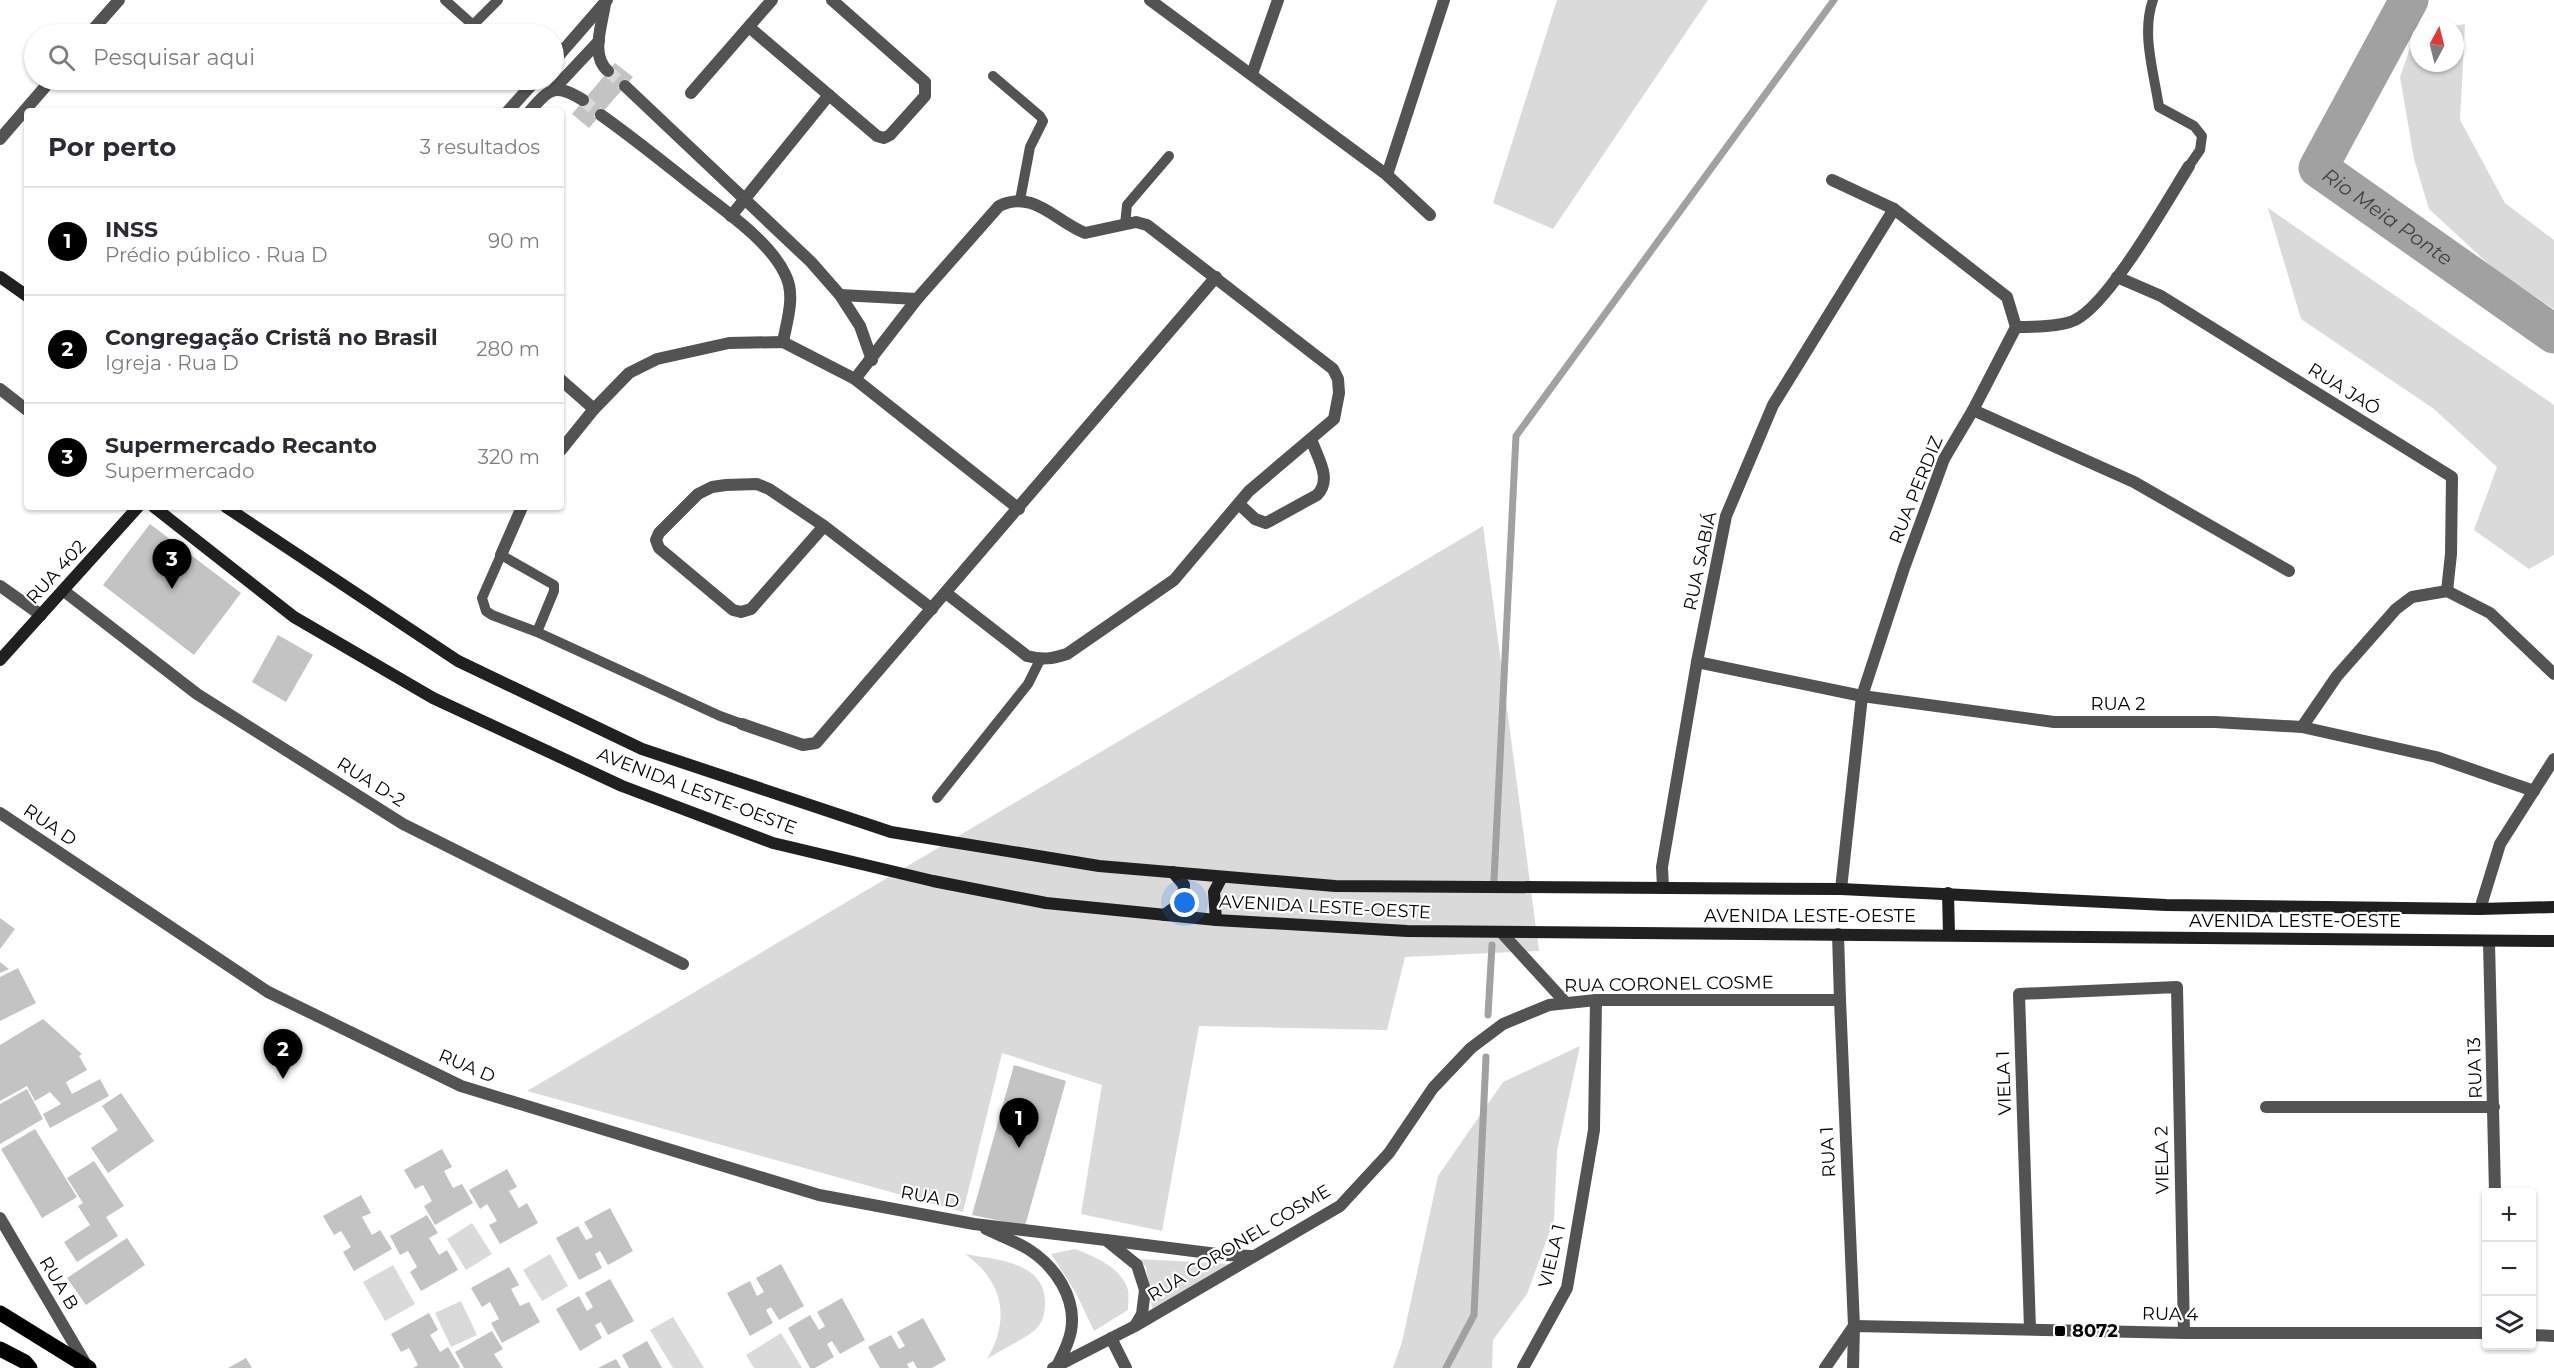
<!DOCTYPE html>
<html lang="pt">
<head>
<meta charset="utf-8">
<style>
	body { margin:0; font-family:Montserrat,sans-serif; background:#f7f7f7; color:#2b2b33 }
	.controls { position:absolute; right:18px; bottom:18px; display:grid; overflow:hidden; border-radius:6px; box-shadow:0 2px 4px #0004 }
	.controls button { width:54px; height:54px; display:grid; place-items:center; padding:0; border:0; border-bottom:2px solid #e1e1e2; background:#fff; color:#2b2b33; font:30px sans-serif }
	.compass { position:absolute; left:2410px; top:18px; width:54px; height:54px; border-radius:50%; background:#fff; box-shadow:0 2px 4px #0004; rotate:7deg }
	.you { position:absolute; left:1185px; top:903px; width:21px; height:21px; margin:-15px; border:4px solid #fff; border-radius:50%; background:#1a73e8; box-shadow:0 0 0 9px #1a73e833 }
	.badge { display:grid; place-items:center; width:39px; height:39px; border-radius:50%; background:#000; color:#fff; font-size:20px; font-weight:700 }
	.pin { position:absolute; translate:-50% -50px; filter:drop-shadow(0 2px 3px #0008) }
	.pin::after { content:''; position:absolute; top:32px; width:21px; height:18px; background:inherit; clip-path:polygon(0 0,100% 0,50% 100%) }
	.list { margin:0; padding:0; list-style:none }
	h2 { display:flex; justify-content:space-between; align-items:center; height:78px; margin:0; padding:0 24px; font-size:26px }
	h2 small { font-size:20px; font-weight:400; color:#7c7c81 }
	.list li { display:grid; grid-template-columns:39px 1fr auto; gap:18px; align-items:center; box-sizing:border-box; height:108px; padding:0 24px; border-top:2px solid #e1e1e2 }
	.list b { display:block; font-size:22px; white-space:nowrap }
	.list p { margin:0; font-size:20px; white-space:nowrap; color:#7c7c81 }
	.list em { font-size:20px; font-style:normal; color:#7c7c81 }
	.icon { flex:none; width:33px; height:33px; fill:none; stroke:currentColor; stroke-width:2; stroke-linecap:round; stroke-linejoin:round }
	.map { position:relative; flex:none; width:2554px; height:1368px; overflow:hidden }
	.search { position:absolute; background:#fff; box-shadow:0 2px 4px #0004; left:24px; top:24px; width:540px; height:66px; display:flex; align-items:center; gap:15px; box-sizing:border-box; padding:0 21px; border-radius:33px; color:#7c7c81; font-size:22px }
	.panel { position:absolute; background:#fff; box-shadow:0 2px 4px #0004; left:24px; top:108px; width:540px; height:402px; border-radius:6px }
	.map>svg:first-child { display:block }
	.green { fill:#dadada }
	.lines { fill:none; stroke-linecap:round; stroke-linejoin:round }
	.stream { stroke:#a1a1a1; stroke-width:7 }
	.river { stroke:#a1a1a1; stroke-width:39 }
	.building { fill:#c3c3c3 }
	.minor-tunnel { stroke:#d9d9d9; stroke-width:12; stroke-dasharray:12 6; stroke-linecap:butt }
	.service { stroke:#535353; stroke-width:10 }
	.minor { stroke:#535353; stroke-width:12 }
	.tertiary { stroke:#535353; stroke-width:12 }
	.secondary { stroke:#202020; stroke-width:12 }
	.primary { stroke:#000; stroke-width:15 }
	.poi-dot { fill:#000; stroke:#fff; stroke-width:2 }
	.labels { text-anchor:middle; stroke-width:4.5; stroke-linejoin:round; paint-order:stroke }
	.street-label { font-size:18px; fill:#000; stroke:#fff }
	.poi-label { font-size:18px; font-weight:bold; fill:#000; stroke:#fff; text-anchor:start }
	.water-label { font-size:20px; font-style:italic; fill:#424242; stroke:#fff }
</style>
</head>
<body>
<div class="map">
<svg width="2554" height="1368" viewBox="0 0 2554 1368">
	<rect width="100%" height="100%" fill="#fff"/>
	<g class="green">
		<path d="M 1557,0 L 1708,0 L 1553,229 L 1493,203 Z"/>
		<path d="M 2465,24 L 2460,120 L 2505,203 L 2554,240 L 2554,309 L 2495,270 L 2429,209 L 2414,159 L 2400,77 L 2416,31 L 2419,31 L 2419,63 L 2455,63 L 2455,27 L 2446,27 Z"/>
		<path d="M 2268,208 L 2554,405 L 2554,555 L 2529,569 L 2474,530 L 2497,467 L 2434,409 L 2301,319 Z"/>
		<path d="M 1483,526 L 1539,951 L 1405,957 L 1387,1030 L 1199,1026 L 1162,1231 L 1081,1214 L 1102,1085 L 1002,1053 L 963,1212 L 527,1091 Z"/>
		<path d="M 1580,1046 L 1557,1151 L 1554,1220 L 1527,1294 L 1493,1340 L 1492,1368 L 1393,1368 L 1402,1342 L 1438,1176 L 1503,1082 Z"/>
		<path d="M 472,1223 L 492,1254 L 466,1270 L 447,1239 Z"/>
		<path d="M 1075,1249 C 1095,1257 1121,1267 1128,1290 C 1129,1296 1128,1304 1128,1310 L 1094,1331 L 1076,1293 L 1051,1254 Z"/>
		<path d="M 550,1254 L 568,1286 L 542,1301 L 523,1270 Z"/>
		<path d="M 965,1254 C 996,1260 1047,1261 1045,1305 C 1045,1314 1042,1324 1035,1330 C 1021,1341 1002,1349 987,1359 C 1011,1319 1003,1281 965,1254 Z"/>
		<path d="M 1139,1259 L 1231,1264 L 1152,1309 L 1146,1267 Z"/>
		<path d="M 393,1265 L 415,1304 L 385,1321 L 363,1282 Z"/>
		<path d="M 461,1301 L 477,1335 L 451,1347 L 435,1313 Z"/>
		<path d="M 673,1317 L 704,1368 L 673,1368 L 650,1330 Z"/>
		<path d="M 781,1333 L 802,1368 L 754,1368 L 746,1355 Z"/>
	</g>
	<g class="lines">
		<g class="stream">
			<path d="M 1494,880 L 1516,436 L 1834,0"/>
			<path d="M 1488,1015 L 1492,945"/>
			<path d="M 1446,1368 L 1474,1315 L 1486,1057"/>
		</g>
		<path class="river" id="s1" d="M 2409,0 L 2318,168 L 2554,334"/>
	</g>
	<g class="building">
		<path d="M 615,63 L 633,77 L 589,128 L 572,114 Z"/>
		<path d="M 150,524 L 241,593 L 194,655 L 103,585 Z"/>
		<path d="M 278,635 L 313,655 L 286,702 L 252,682 Z"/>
		<path d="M 0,918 L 15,929 L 0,949 Z"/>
		<path d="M 0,962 L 9,969 L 0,973 Z"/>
		<path d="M 18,968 L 36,1003 L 0,1021 L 0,977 Z"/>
		<path d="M 43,1019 L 82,1054 L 79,1056 L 87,1070 L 66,1082 L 72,1094 L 100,1079 L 109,1096 L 50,1128 L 43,1114 L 61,1104 L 50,1092 L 35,1101 L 27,1086 L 0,1101 L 0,1045 Z"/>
		<path d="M 1014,1065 L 1066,1081 L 1025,1226 L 972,1215 Z"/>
		<path d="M 27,1089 L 43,1119 L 0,1144 L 0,1104 Z"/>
		<path d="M 121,1093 L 154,1141 L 108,1173 L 91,1148 L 118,1130 L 102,1106 Z"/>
		<path d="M 35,1129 L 77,1197 L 42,1218 L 1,1149 Z"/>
		<path d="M 442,1149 L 452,1167 L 444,1171 L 453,1188 L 462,1184 L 473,1203 L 435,1225 L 424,1206 L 432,1201 L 423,1185 L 415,1189 L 404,1170 Z"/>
		<path d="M 94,1161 L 124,1206 L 106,1217 L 118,1236 L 77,1262 L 64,1242 L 90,1225 L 78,1206 L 83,1203 L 67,1178 Z"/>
		<path d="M 507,1169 L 517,1187 L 509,1191 L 519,1208 L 527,1203 L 538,1223 L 500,1244 L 489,1225 L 497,1221 L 487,1204 L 480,1209 L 469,1190 Z"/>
		<path d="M 361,1195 L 371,1213 L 362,1217 L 372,1235 L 380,1230 L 392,1249 L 354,1271 L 343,1252 L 351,1247 L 341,1231 L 334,1235 L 323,1216 Z"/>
		<path d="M 610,1208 L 633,1251 L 608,1265 L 600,1251 L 595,1254 L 602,1268 L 579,1280 L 556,1238 L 578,1226 L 586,1240 L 593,1237 L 584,1222 Z"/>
		<path d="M 427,1215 L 438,1233 L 429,1238 L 439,1255 L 447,1250 L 458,1270 L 421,1291 L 410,1272 L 417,1267 L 408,1251 L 400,1255 L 390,1236 Z"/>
		<path d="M 127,1238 L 145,1265 L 86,1305 L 67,1278 Z"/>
		<path d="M 781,1264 L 804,1306 L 779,1320 L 771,1307 L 766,1310 L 773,1323 L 750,1336 L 727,1293 L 750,1281 L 757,1296 L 764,1292 L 756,1278 Z"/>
		<path d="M 509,1267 L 519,1285 L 511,1289 L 520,1306 L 529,1302 L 540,1322 L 502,1343 L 491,1323 L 499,1319 L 490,1302 L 482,1307 L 471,1288 Z"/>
		<path d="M 610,1279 L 634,1321 L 608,1335 L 601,1322 L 595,1325 L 602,1338 L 580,1351 L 556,1309 L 579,1296 L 587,1311 L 593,1307 L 585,1293 Z"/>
		<path d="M 842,1298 L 865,1340 L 840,1354 L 832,1341 L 827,1344 L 834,1357 L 815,1368 L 810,1368 L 788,1328 L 810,1315 L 819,1330 L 825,1326 L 817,1312 Z"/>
		<path d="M 429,1313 L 438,1330 L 430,1335 L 440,1352 L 448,1347 L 460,1367 L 458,1368 L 413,1368 L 418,1365 L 409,1348 L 401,1352 L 391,1334 Z"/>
		<path d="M 923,1318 L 946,1360 L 932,1368 L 917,1368 L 913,1361 L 907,1364 L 909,1368 L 880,1368 L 868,1347 L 891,1335 L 899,1349 L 905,1346 L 897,1332 Z"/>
		<path d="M 492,1331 L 503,1349 L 494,1354 L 503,1368 L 464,1368 L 455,1352 Z"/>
		<path d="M 647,1341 L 662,1368 L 629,1368 L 622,1355 Z"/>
		<path d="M 246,1358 L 252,1368 L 228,1368 Z"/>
		<path d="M 616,1359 L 621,1368 L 598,1368 Z"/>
	</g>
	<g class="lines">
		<g class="minor-tunnel">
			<path d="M 608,71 L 625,86"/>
			<path d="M 583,100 L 601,115"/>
		</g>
		<g class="service">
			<path d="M 445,0 L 473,25 L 498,0"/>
			<path d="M 2153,0 C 2141,33 2154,73 2159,107 L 2194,126 L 2202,136 L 2200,150 L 2189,166"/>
			<path d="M 993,76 L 1040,116 L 1043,121 L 1030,147 L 1020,200"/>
			<path d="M 1125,225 L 1127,205 L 1169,156"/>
			<path d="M 537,632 L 554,591 L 554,585 L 501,555 L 482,598 L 486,611 L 492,615 L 537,632 L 720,716 L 742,724"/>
			<path d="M 937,798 L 1028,684 L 1040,660"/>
		</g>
		<g class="minor">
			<path d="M 1150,0 L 1387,175 L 1430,215"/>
			<path d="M 605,4 C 602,25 590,56 608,71"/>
			<path d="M 749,27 L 877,136 L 884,138 L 890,135 L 925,96 L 925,82 L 832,0"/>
			<path d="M 89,34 L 119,0"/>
			<path d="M 554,61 L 607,0"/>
			<path d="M 1252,74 L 1278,0"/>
			<path d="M 625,86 L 811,262 L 840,295 L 860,326 L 872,360"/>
			<path d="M 554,89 L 599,41"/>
			<path d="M 691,93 L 772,0"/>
			<path d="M 508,111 L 536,80"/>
			<path d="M 530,111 C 550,88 555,83 583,100"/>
			<path d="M 601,115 C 632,137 662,161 692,185 C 722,209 769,240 785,274 C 796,295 787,320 783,342"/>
			<path d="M 0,139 L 51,80"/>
			<path d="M 1387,175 L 1444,0"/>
			<path d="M 1832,180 L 1894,209 L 2007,297 L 2016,327"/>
			<path d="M 731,216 L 829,95"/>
			<path d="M 2117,277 L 2161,296 L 2452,477 L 2451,554 L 2447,591"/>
			<path d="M 840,295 L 917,299"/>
			<path d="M 2016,327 C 2032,327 2061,327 2075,320 C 2109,304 2167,201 2189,166"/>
			<path d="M 855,379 L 917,299 L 999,206 C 1033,189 1055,221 1085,233 L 1136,222 L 1147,225 L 1333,369 L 1338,379 L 1339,393 L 1334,419 L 1249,491 L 1174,580 L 1067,654 C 1052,659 1042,660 1027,656 L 946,593"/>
			<path d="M 561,380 L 594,409"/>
			<path d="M 0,389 L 27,410"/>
			<path d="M 1973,410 L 2134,482 L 2289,571"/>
			<path d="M 561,450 L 594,409 L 629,373 L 657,359 L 729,343 L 783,342 L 855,379 L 1019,509"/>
			<path d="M 1239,504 L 1255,519 L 1266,523 L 1317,495 C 1333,479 1317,457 1311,439"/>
			<path d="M 824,526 L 751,609 L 741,612 L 733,610 L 659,548 L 656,540 L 659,533 L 698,494 L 712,487 L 726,485 L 757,484 L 769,489 L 824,526 L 932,609"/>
			<path d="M 501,555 L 522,507"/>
			<path d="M 0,586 L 41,615"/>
			<path d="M 64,591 L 197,694 L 403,824 L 683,964"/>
			<path d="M 1697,662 L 1862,696 L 2054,722 L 2215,722 L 2302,727 L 2436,757 L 2534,791"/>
			<path d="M 742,724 L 803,745 L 816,743 L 1216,277"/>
			<path d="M 2302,727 L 2337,676 L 2396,609 L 2412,597 L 2447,591 L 2490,613 L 2554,674"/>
			<path d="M 0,813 L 268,992 L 461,1086 L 819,1195 L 974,1224 L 1106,1240 L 1137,1265 L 1145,1290 L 1142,1314 L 1135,1326"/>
			<path d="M 1663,888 L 1662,867 L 1697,662 L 1726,516 L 1773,405 L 1894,209"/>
			<path d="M 1841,889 L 1862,696 L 1904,568 L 1944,459 L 1973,410 L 2016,327"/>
			<path d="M 2480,909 L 2500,844 L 2554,759"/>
			<path d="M 1501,932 L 1566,1003"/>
			<path d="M 2489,942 L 2495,1192"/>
			<path d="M 1840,1000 L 1854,1326 L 1853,1368"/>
			<path d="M 2266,1107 L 2494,1107"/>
			<path d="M 0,1218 L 87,1366"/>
			<path d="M 986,1229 C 1000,1236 1015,1241 1028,1249 C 1055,1266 1077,1298 1071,1331 C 1069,1343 1063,1354 1057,1366"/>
			<path d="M 2030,1329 L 2019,994 L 2177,987 L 2184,1333"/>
			<path d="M 2532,1335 L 2554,1336"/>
			<path d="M 1111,1338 L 1126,1368"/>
			<path d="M 1523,1368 L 1567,1288 L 1594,1130 L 1596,1000"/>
			<path d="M 1825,1368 L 1854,1326 L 2184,1333 L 2486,1333"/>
		</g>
		<g class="tertiary">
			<path d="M 1106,1240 L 1225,1255 L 1253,1256"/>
			<path d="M 1053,1368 L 1135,1326 L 1340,1206 L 1389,1153 L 1433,1088 L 1471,1048 L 1503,1024 L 1549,1005 L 1596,1000 L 1840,1000 L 1838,934"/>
		</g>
		<g class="secondary">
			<path d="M 0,277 L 27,296"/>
			<path d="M 154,507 L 294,617 L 433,698 L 622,786 L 773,843 L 933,881 L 1046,903 L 1216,920 L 1407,931 L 2554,941"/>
			<path d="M 226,507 L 458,661 L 642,749 L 891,832 L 1099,866 L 1335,886 L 1841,889 L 2166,905 L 2480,909 L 2554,907"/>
			<path d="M 0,660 L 138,507"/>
			<path d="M 1948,893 L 1949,935"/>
			<path d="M 1164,915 C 1178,906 1184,902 1184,885 L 1173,872"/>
			<path d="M 1216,920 L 1214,892 L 1222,877"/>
		</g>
		<g class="primary">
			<path d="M 0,1313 L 89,1368"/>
			<path d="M 0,1349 L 25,1362 L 30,1368"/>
		</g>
	</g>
	<rect class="poi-dot" x="2054" y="1325" width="12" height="12" rx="3"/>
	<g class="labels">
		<g class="street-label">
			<text transform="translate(2344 389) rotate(32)" y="6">RUA JAÓ</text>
			<text transform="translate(1916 490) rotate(-68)" y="6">RUA PERDIZ</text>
			<text transform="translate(1700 561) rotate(-78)" y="6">RUA SABIÁ</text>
			<text transform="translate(56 572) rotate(-48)" y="6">RUA 402</text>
			<text x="2118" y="710">RUA 2</text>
			<text transform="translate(371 782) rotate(32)" y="6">RUA D-2</text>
			<text transform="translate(697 791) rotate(21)" y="6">AVENIDA LESTE-OESTE</text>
			<text transform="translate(50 825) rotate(34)" y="6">RUA D</text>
			<text transform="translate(1325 907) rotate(3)" y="6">AVENIDA LESTE-OESTE</text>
			<text x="1810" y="922">AVENIDA LESTE-OESTE</text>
			<text x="2295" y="927">AVENIDA LESTE-OESTE</text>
			<text transform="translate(1669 984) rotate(-1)" y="6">RUA CORONEL COSME</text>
			<text transform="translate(467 1066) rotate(23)" y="6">RUA D</text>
			<text transform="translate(2475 1068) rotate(-92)" y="6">RUA 13</text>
			<text transform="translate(2004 1083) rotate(-92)" y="6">VIELA 1</text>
			<text transform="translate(1828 1152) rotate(-93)" y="6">RUA 1</text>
			<text transform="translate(2162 1160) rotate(-91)" y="6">VIELA 2</text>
			<text transform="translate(930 1197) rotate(10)" y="6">RUA D</text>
			<text transform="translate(1239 1243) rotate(-31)" y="6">RUA CORONEL COSME</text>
			<text transform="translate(1552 1256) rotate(-77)" y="6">VIELA 1</text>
			<text transform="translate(59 1283) rotate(59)" y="6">RUA B</text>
			<text transform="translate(2170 1314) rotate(1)" y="6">RUA 4</text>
		</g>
		<g class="poi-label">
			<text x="2072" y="1337">8072</text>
		</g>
		<g class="water-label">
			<text dy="7" stroke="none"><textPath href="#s1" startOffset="276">Rio Meia Ponte</textPath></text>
		</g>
	</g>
</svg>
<div class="controls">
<button>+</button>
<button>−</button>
<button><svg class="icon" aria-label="layers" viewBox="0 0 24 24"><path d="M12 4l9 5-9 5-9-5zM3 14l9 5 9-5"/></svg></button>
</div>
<svg class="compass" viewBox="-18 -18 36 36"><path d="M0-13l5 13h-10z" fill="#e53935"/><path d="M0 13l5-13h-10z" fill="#7c7c81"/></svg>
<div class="you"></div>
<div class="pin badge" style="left:1019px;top:1148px">1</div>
<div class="pin badge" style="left:283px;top:1079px">2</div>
<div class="pin badge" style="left:172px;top:589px">3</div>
<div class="search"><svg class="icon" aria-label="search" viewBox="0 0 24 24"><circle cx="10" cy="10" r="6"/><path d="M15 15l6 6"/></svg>Pesquisar aqui</div>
<section class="panel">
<h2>Por perto<small>3 resultados</small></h2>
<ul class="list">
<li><span class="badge">1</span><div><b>INSS</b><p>Prédio público · Rua D</p></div><em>90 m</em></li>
<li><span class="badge">2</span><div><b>Congregação Cristã no Brasil</b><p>Igreja · Rua D</p></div><em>280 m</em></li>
<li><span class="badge">3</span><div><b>Supermercado Recanto</b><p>Supermercado</p></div><em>320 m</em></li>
</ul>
</section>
</div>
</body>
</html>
